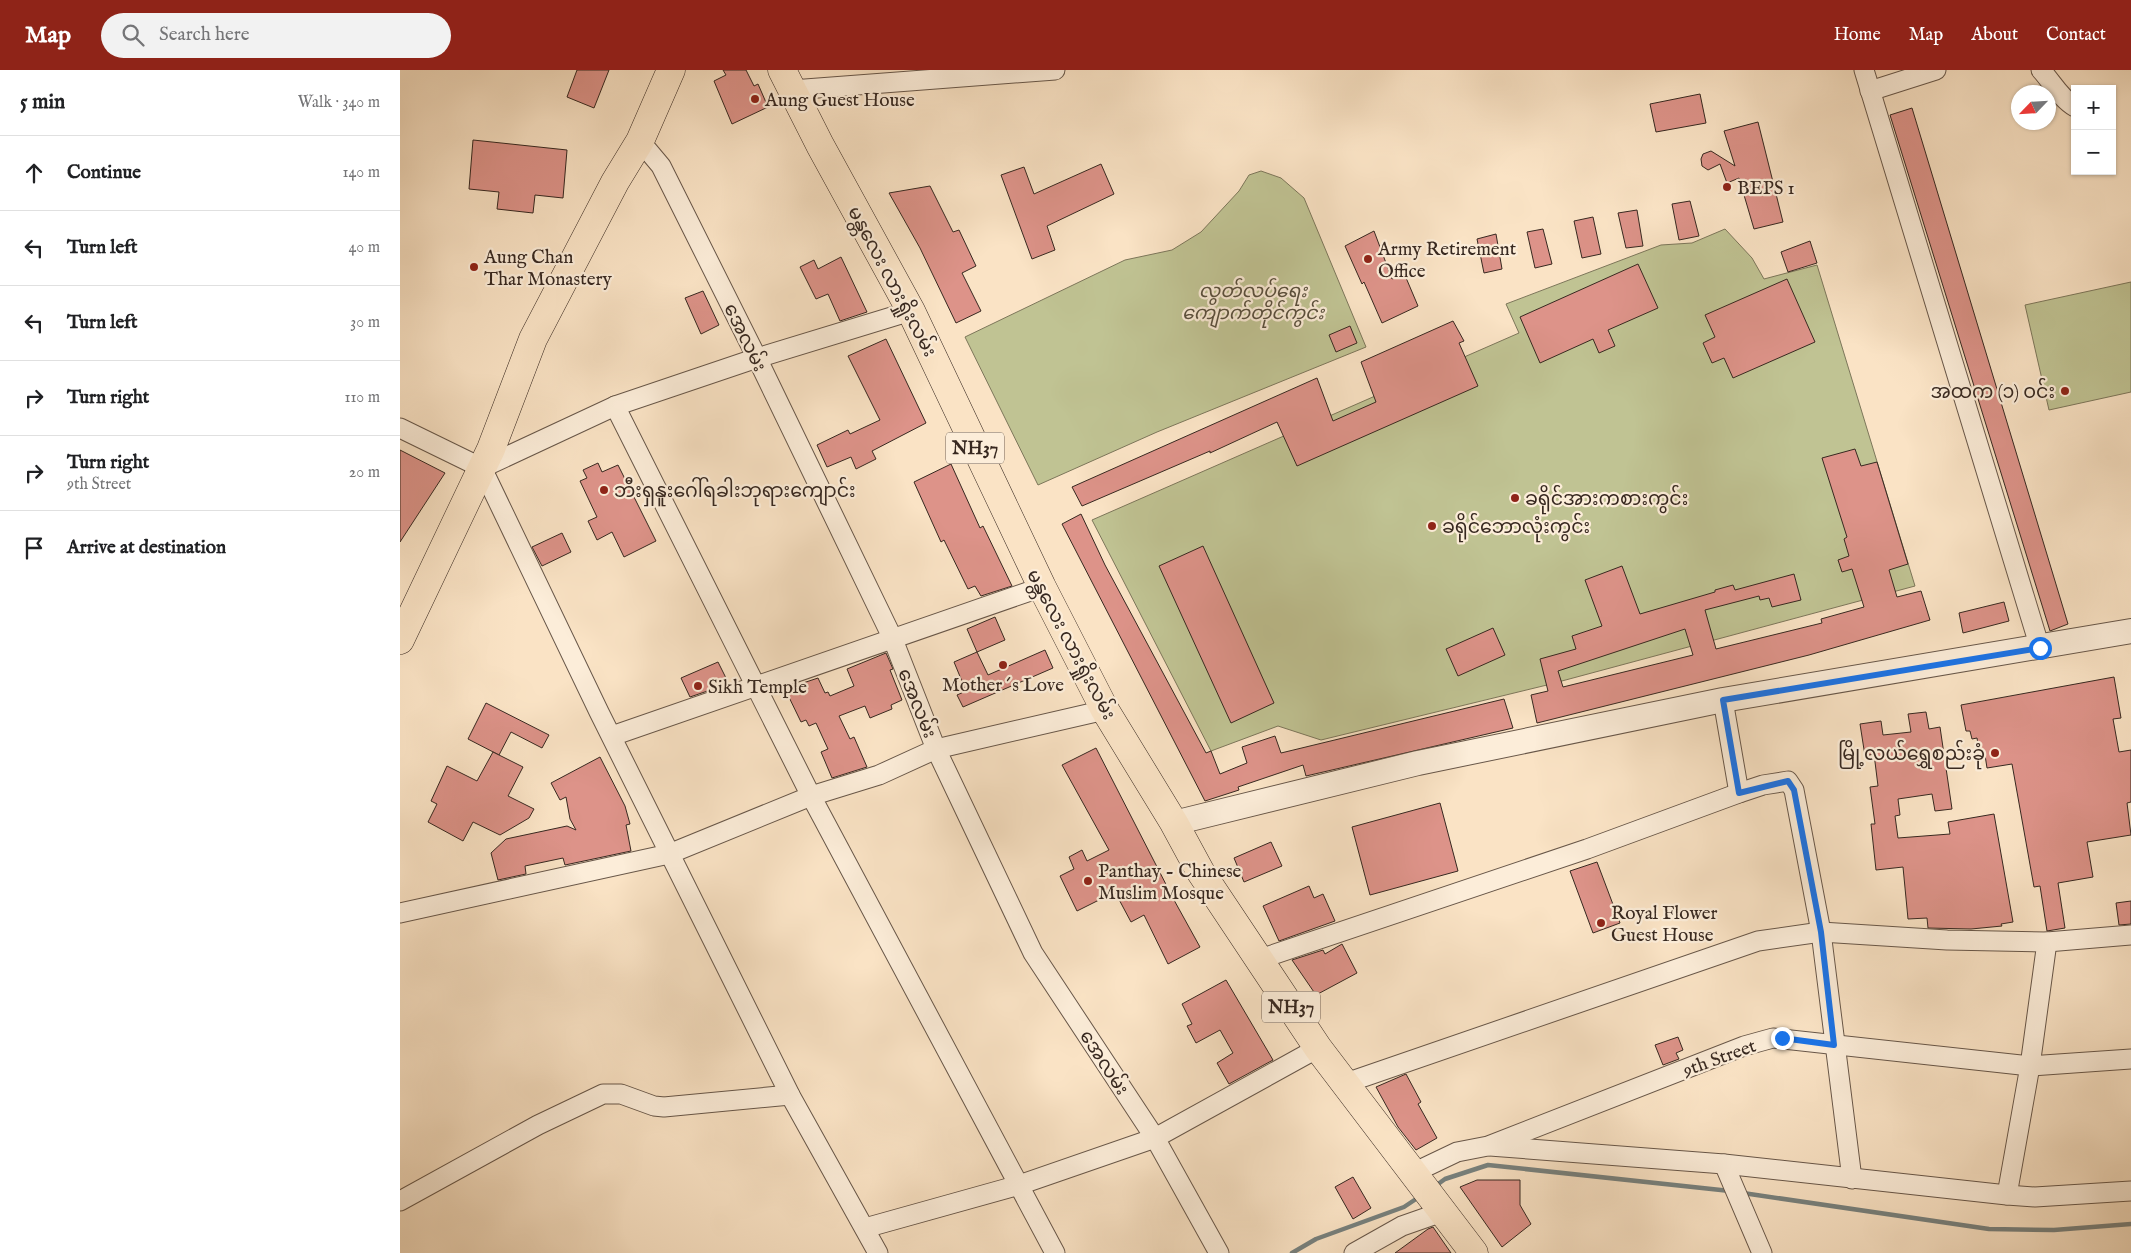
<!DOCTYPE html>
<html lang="en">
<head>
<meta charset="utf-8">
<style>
	body { margin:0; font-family:"IM FELL English","Noto Sans Myanmar",serif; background:#f2f2f2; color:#202124 }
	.controls { position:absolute; right:15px; top:15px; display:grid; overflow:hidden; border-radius:0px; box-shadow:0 1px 4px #0004 }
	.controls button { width:45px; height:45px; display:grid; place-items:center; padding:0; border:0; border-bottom:1px solid #e0e0e0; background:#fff; color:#202124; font:25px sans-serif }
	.compass { position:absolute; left:1611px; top:15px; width:45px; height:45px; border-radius:50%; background:#fff; box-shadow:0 1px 4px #0004; rotate:245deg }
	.stop { position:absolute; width:15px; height:15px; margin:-11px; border:4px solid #1a73e8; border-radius:50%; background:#fff }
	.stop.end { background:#1a73e8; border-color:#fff; box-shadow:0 1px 5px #0008 }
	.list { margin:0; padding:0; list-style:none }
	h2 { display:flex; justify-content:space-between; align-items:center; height:65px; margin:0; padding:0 20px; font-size:21px }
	h2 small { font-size:16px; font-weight:400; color:#757577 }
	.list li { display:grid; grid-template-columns:32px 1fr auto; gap:15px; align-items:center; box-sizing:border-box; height:75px; padding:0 20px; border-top:1px solid #e0e0e0 }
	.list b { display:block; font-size:19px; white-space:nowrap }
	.list p { margin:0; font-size:16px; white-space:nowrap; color:#757577 }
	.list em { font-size:16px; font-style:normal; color:#757577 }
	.icon { flex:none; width:28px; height:28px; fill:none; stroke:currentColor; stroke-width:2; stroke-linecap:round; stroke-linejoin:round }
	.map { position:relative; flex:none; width:1731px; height:1183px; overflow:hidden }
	header { display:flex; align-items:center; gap:30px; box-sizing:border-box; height:70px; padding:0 25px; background:#8f2418; color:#fff }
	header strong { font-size:24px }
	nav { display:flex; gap:28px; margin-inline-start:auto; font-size:18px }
	.search { width:350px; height:45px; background:#f2f2f2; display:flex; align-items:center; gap:12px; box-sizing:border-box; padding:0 18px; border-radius:28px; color:#757577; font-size:19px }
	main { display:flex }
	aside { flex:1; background:#fff }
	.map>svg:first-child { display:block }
	.green { fill:#c0c393; stroke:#7c765a }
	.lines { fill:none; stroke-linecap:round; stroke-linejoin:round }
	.stream { stroke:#77817e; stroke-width:4.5 }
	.building { fill:#dd9389; stroke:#372820; fill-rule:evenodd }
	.minor-casing { stroke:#685749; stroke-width:21 }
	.tertiary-casing { stroke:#685749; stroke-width:26 }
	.primary-casing { stroke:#372820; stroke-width:29 }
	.trunk-casing { stroke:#372820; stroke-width:29 }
	.minor { stroke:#fcedd9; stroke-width:19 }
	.tertiary { stroke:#fcedd9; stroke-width:24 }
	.primary { stroke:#fae3c5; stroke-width:28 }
	.trunk { stroke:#fae3c5; stroke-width:28 }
	.route { stroke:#1a73e8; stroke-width:6 }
	.poi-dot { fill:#8f2418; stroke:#fcedd9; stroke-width:2 }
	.labels { text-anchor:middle; stroke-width:4.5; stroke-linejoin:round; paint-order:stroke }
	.shield { fill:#fcedd9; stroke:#726358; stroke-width:1 }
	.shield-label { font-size:18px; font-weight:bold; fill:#372820 }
	.poi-label { font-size:19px; fill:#372820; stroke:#fcedd9; text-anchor:start }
	.street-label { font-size:19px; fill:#372820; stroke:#fcedd9 }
	.park-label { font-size:19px; font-style:italic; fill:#594f3d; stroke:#fcedd9 }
</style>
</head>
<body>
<header>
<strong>Map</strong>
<div class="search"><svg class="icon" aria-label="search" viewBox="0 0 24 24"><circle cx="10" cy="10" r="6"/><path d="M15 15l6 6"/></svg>Search here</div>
<nav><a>Home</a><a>Map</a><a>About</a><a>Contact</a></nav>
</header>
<main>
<aside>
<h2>5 min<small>Walk · 340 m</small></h2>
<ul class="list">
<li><svg class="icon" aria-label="ahead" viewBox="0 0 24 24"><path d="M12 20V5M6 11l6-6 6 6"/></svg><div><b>Continue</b></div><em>140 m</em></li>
<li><svg class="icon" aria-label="left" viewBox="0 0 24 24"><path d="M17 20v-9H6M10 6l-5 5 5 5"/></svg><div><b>Turn left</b></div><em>40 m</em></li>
<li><svg class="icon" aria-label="left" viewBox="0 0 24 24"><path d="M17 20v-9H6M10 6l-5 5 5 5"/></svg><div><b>Turn left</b></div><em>30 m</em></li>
<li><svg class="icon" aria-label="right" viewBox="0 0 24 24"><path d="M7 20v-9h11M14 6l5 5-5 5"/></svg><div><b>Turn right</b></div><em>110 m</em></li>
<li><svg class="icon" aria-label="right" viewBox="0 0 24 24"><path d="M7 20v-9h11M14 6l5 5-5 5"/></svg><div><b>Turn right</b><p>9th Street</p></div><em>20 m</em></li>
<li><svg class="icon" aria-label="arrive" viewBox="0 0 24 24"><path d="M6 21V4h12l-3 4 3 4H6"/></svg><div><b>Arrive at destination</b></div></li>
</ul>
</aside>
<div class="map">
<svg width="1731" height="1183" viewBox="0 0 1731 1183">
	<rect width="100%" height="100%" fill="#fae3c5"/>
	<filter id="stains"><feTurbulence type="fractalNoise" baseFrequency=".004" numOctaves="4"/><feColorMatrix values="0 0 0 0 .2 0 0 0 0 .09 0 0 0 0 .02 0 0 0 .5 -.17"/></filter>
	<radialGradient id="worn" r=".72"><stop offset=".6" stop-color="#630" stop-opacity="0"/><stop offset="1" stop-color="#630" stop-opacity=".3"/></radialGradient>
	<g class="green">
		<path d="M 861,101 L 881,108 L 904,128 L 966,277 L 757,362 L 638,415 L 565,267 L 725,190 L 772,180 L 801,162 L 839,121 L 849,105 Z"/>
		<path d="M 1325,159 L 1352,188 L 1364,209 L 1417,195 L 1515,516 L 1147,615 L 921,670 L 878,656 L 811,681 L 692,450 L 1119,263 L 1106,234 L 1261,175 L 1292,173 Z"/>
		<path d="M 1731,212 L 1731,322 L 1649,340 L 1625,235 Z"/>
	</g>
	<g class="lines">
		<g class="stream">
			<path d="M 1034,1117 L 1045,1109 L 1088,1095 L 1330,1121"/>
			<path d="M 1343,1123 L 1589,1159 L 1654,1160 L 1731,1154"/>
			<path d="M 892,1183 L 916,1169 L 1004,1137 L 1019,1127"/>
		</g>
	</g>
	<g class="building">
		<path d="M 177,0 L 209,0 L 194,38 L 167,27 Z"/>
		<path d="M 323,0 L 346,0 L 354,16 L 358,14 L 368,37 L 332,54 L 314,11 L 326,5 Z"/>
		<path d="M 1300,24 L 1306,53 L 1256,62 L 1250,34 Z"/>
		<path d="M 1512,38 L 1668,554 L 1650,561 L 1490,45 Z"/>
		<path d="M 1358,52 L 1383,152 L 1354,159 L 1339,108 L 1327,113 L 1320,94 L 1308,100 L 1302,96 L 1301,89 L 1303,84 L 1311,81 L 1335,96 L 1324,61 Z"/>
		<path d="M 73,70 L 167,80 L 163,128 L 135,125 L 133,143 L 97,139 L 99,122 L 69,119 Z"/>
		<path d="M 701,94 L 714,124 L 647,156 L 655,180 L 632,189 L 601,105 L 624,97 L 634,124 Z"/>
		<path d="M 530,116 L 553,162 L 559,160 L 576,196 L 562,203 L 581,241 L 556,253 L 520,178 L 489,123 Z"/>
		<path d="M 1290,131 L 1299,166 L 1279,170 L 1272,134 Z"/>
		<path d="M 1237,140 L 1243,176 L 1226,178 L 1218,143 Z"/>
		<path d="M 1193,147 L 1201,184 L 1182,188 L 1174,151 Z"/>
		<path d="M 1143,159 L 1152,194 L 1135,198 L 1127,162 Z"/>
		<path d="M 974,161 L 992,209 L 1004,203 L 1018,236 L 982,253 L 964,212 L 962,214 L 945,176 Z"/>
		<path d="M 1096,164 L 1102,199 L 1084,203 L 1077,169 Z"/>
		<path d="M 1410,171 L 1417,193 L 1388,202 L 1381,182 Z"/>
		<path d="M 441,187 L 467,242 L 440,251 L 428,224 L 416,229 L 400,197 L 414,190 L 418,199 Z"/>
		<path d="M 1238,194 L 1258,238 L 1208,260 L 1215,276 L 1199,283 L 1193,269 L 1140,293 L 1120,247 Z"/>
		<path d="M 1387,209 L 1415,272 L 1333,308 L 1324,288 L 1312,293 L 1303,273 L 1315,267 L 1305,245 Z"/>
		<path d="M 303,221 L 319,255 L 301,264 L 285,228 Z"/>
		<path d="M 1053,251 L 1064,271 L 1059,273 L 1078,316 L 897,396 L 877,352 L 810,383 L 810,381 L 682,436 L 672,417 L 917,308 L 933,351 L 976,332 L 961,292 Z"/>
		<path d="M 950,256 L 957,273 L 936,282 L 929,265 Z"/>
		<path d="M 486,269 L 526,353 L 472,381 L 476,389 L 456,399 L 451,387 L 427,397 L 417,375 L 448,360 L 450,364 L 480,350 L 448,286 Z"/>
		<path d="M 1455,379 L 1461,396 L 1477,392 L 1508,494 L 1489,500 L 1497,527 L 1521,521 L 1530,550 L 1409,585 L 1137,653 L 1131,625 L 1148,621 L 1140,589 L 1176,579 L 1172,566 L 1202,556 L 1185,510 L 1222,496 L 1240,544 L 1315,522 L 1315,520 L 1333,515 L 1335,520 L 1394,504 L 1401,530 L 1372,537 L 1369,528 L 1360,530 L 1359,526 L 1305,540 L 1316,579 L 1422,553 L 1421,549 L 1464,537 L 1452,499 L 1442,502 L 1438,490 L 1449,486 L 1444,469 L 1447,467 L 1422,388 ZM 1285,559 L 1293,585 L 1163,617 L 1158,601 Z"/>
		<path d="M 0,380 L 45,403 L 0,472 Z"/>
		<path d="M 198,393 L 202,402 L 218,395 L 256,471 L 224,487 L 212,462 L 197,470 L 188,451 L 197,447 L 180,411 L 187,408 L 183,400 Z"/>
		<path d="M 551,394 L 580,458 L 583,456 L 612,516 L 581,526 L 575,516 L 568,519 L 544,470 L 541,472 L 514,412 Z"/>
		<path d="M 681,444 L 705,495 L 806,683 L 811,681 L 820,704 L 847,693 L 842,677 L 875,666 L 881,683 L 1104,629 L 1113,658 L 906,706 L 903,695 L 838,717 L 839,720 L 805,731 L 662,454 Z"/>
		<path d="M 162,463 L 171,482 L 142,496 L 132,477 Z"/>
		<path d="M 803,476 L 874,633 L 831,653 L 759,496 Z"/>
		<path d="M 1604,532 L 1609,551 L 1563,563 L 1559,543 Z"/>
		<path d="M 595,547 L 605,570 L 577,582 L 567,559 Z"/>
		<path d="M 1093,558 L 1105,585 L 1058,606 L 1046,579 Z"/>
		<path d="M 645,580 L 653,598 L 563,637 L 557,625 L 566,621 L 554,592 L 577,582 L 588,605 Z"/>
		<path d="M 486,583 L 493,599 L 490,600 L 502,630 L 491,635 L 492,639 L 470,648 L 465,636 L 439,646 L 450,669 L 454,667 L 467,697 L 432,708 L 421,682 L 428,679 L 416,653 L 409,656 L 406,650 L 401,652 L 385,619 L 418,608 L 425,623 L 428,622 L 430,626 L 454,616 L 447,599 Z"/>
		<path d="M 318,592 L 326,608 L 323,610 L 325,615 L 290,627 L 281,608 Z"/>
		<path d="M 1714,607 L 1721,648 L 1713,649 L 1719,682 L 1731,680 L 1731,732 L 1727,733 L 1731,765 L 1687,772 L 1693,807 L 1658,813 L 1665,858 L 1647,861 L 1640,816 L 1634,817 L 1612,694 L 1587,698 L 1585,685 L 1580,686 L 1577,668 L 1572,669 L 1570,661 L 1566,661 L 1561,635 Z"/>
		<path d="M 86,633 L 149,665 L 142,678 L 111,662 L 99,685 L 68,669 Z"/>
		<path d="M 1526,642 L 1529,659 L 1540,657 L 1552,739 L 1535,741 L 1532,724 L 1498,729 L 1500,745 L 1495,746 L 1498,768 L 1550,764 L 1548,752 L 1594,744 L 1613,852 L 1601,854 L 1602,856 L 1571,859 L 1528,858 L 1527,848 L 1508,849 L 1503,797 L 1476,800 L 1471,754 L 1475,754 L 1470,717 L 1478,716 L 1474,684 L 1465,686 L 1460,654 L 1481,651 L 1483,665 L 1511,662 L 1508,644 Z"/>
		<path d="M 696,678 L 774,830 L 800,877 L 768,894 L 744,845 L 731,852 L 715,822 L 677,841 L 660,806 L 674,799 L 669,787 L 682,780 L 687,791 L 709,780 L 662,695 Z"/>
		<path d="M 93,682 L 123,697 L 108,726 L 134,739 L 129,748 L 100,765 L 73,752 L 63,771 L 28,752 L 37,734 L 31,731 L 47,696 L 77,711 Z"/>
		<path d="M 200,687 L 225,736 L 230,754 L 226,755 L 231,781 L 165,795 L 163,788 L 125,796 L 126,804 L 98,810 L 91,783 L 106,769 L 167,756 L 176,760 L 170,749 L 166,727 L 160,730 L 151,713 Z"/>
		<path d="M 1040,733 L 1058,801 L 970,825 L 952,757 Z"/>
		<path d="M 871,772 L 882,796 L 844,812 L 834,788 Z"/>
		<path d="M 1197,792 L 1220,853 L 1193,863 L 1170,801 Z"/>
		<path d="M 909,816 L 914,828 L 923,824 L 935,851 L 879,871 L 863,836 Z"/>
		<path d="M 1731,831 L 1731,854 L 1719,855 L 1716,833 Z"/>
		<path d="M 942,874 L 957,903 L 916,925 L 892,890 L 923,880 L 925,884 Z"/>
		<path d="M 826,910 L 873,990 L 829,1014 L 817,993 L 833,983 L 820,960 L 796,973 L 787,956 L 792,954 L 782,934 Z"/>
		<path d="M 1278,967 L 1283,980 L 1276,983 L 1279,989 L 1263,995 L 1255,975 Z"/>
		<path d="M 1006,1004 L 1021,1032 L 1018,1034 L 1037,1068 L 1016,1080 L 998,1057 L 976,1017 Z"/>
		<path d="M 953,1107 L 971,1138 L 953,1149 L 935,1117 Z"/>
		<path d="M 1077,1110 L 1120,1110 L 1120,1135 L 1131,1154 L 1102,1177 L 1060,1117 Z"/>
		<path d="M 1033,1157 L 1051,1183 L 995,1183 L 1028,1159 Z"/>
	</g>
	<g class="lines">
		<g class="minor-casing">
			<g id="minor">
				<path d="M 1464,0 L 1640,578"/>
				<path d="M 1641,0 C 1652,12 1661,29 1675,37"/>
				<path d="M 392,20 L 655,0"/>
				<path d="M 1470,21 L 1536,0"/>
				<path d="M 240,71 L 261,96 L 357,288 L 492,567 L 536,679 L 633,883 L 755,1068 L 819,1183"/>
				<path d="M 215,336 L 411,726 L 655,1183"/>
				<path d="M 0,358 L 82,398 L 199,642 L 390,1025 L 478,1183"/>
				<path d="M 82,398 L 215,336 L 357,288 L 511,241"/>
				<path d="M 1323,630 L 1339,723"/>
				<path d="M 212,666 L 642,517"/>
				<path d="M 0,843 L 269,784 L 411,726 L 479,705 L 536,679 L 705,640"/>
				<path d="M 860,889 L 1187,779 L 1339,723 L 1363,715 L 1388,711 L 1394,720 L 1421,862 L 1452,1109"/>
				<path d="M 946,1013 L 1358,871 L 1421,862 L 1547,870 L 1647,872 L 1731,865"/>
				<path d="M 1090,1076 L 1324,1094 L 1607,1125 L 1635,1127 L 1731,1121"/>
				<path d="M 1324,1094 L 1362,1183"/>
				<path d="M 1013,1103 L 1057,1082 L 1088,1076 L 1344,976 L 1373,968 L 1630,996 L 1731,989"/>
				<path d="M 1607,1125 L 1630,996 L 1647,872"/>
				<path d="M 0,1131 L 138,1055 L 203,1024 L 221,1024 L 254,1036 L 264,1037 L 390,1025"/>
				<path d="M 465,1158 L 619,1115 L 755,1068 L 918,978"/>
				<path d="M 954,1183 L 1002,1156 L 1042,1142"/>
			</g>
		</g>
		<g class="tertiary-casing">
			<path id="tertiary" d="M 774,753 L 1018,693 L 1323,630 L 1731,561"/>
		</g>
		<g class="primary-casing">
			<path id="primary" d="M 0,570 L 91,379 L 133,269 L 215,112 L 240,71 L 271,0"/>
		</g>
		<g class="trunk-casing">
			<path id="trunk" d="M 382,0 L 420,75 L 511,241 L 642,517 L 705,640 L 774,753 L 800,801 L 918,978 L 1074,1183"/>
		</g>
		<use href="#minor" class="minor"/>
		<use href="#tertiary" class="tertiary"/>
		<use href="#primary" class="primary"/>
		<use href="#trunk" class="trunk"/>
	</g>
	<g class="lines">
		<path class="route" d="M 1382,968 L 1434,975 L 1421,862 L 1394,720 L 1388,711 L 1339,723 L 1323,630 L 1640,578"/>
	</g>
	<g class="poi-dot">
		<circle cx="355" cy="29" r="5"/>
		<circle cx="1327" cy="117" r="5"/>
		<circle cx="968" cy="189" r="5"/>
		<circle cx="74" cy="197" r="5"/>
		<circle cx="1665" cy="321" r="5"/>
		<circle cx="204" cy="420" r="5"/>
		<circle cx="1115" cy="428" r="5"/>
		<circle cx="1032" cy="456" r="5"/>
		<circle cx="603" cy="595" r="5"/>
		<circle cx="298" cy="616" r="5"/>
		<circle cx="1595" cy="683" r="5"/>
		<circle cx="688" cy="811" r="5"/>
		<circle cx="1201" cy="853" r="5"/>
	</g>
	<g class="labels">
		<g class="shield">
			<rect x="546" y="362.5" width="58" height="31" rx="4"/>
			<rect x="862" y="921.5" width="58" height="31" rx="4"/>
		</g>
		<g class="shield-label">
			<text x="575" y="384">NH37</text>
			<text x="891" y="943">NH37</text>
		</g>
		<g class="poi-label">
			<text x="365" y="36">Aung Guest House</text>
			<text x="1337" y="124">BEPS 1</text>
			<text x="978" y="185">Army Retirement<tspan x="978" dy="22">Office</tspan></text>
			<text x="84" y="193">Aung Chan<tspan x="84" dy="22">Thar Monastery</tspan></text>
			<text x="1655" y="328" text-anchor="end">အထက (၁) ဝင်း</text>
			<text x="214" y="427">ဘီးရှနူးဂေါ်ရခါးဘုရားကျောင်း</text>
			<text x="1125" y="435">ခရိုင်အားကစားကွင်း</text>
			<text x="1042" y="463">ခရိုင်ဘောလုံးကွင်း</text>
			<text x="603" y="621" text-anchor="middle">Mother´s Love</text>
			<text x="308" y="623">Sikh Temple</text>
			<text x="1585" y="690" text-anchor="end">မြို့လယ်ရွှေစည်းခုံ</text>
			<text x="698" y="807">Panthay - Chinese<tspan x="698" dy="22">Muslim Mosque</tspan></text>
			<text x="1211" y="849">Royal Flower<tspan x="1211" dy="22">Guest House</tspan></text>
		</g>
		<g class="street-label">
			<text transform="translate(493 211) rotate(62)" y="7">မန္တလေး လားရှိုးလမ်း</text>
			<text transform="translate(346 267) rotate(64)" y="7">အေလမ်း</text>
			<text transform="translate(672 574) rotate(62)" y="7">မန္တလေး လားရှိုးလမ်း</text>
			<text transform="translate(518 633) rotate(68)" y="7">အေလမ်း</text>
			<text transform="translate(1319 987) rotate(-20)" y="7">9th Street</text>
			<text transform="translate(705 992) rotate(57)" y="7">အေလမ်း</text>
		</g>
		<g class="park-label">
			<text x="853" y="227">လွတ်လပ်ရေး<tspan x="853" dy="22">ကျောက်တိုင်ကွင်း</tspan></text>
		</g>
	</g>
	<rect width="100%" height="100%" filter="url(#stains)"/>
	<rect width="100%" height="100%" fill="url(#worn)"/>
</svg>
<div class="controls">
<button>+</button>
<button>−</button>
</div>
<svg class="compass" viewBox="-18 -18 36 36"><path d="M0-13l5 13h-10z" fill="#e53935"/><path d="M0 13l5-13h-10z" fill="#757577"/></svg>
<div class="stop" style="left:1640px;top:578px"></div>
<div class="stop end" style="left:1382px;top:968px"></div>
</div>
</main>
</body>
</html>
